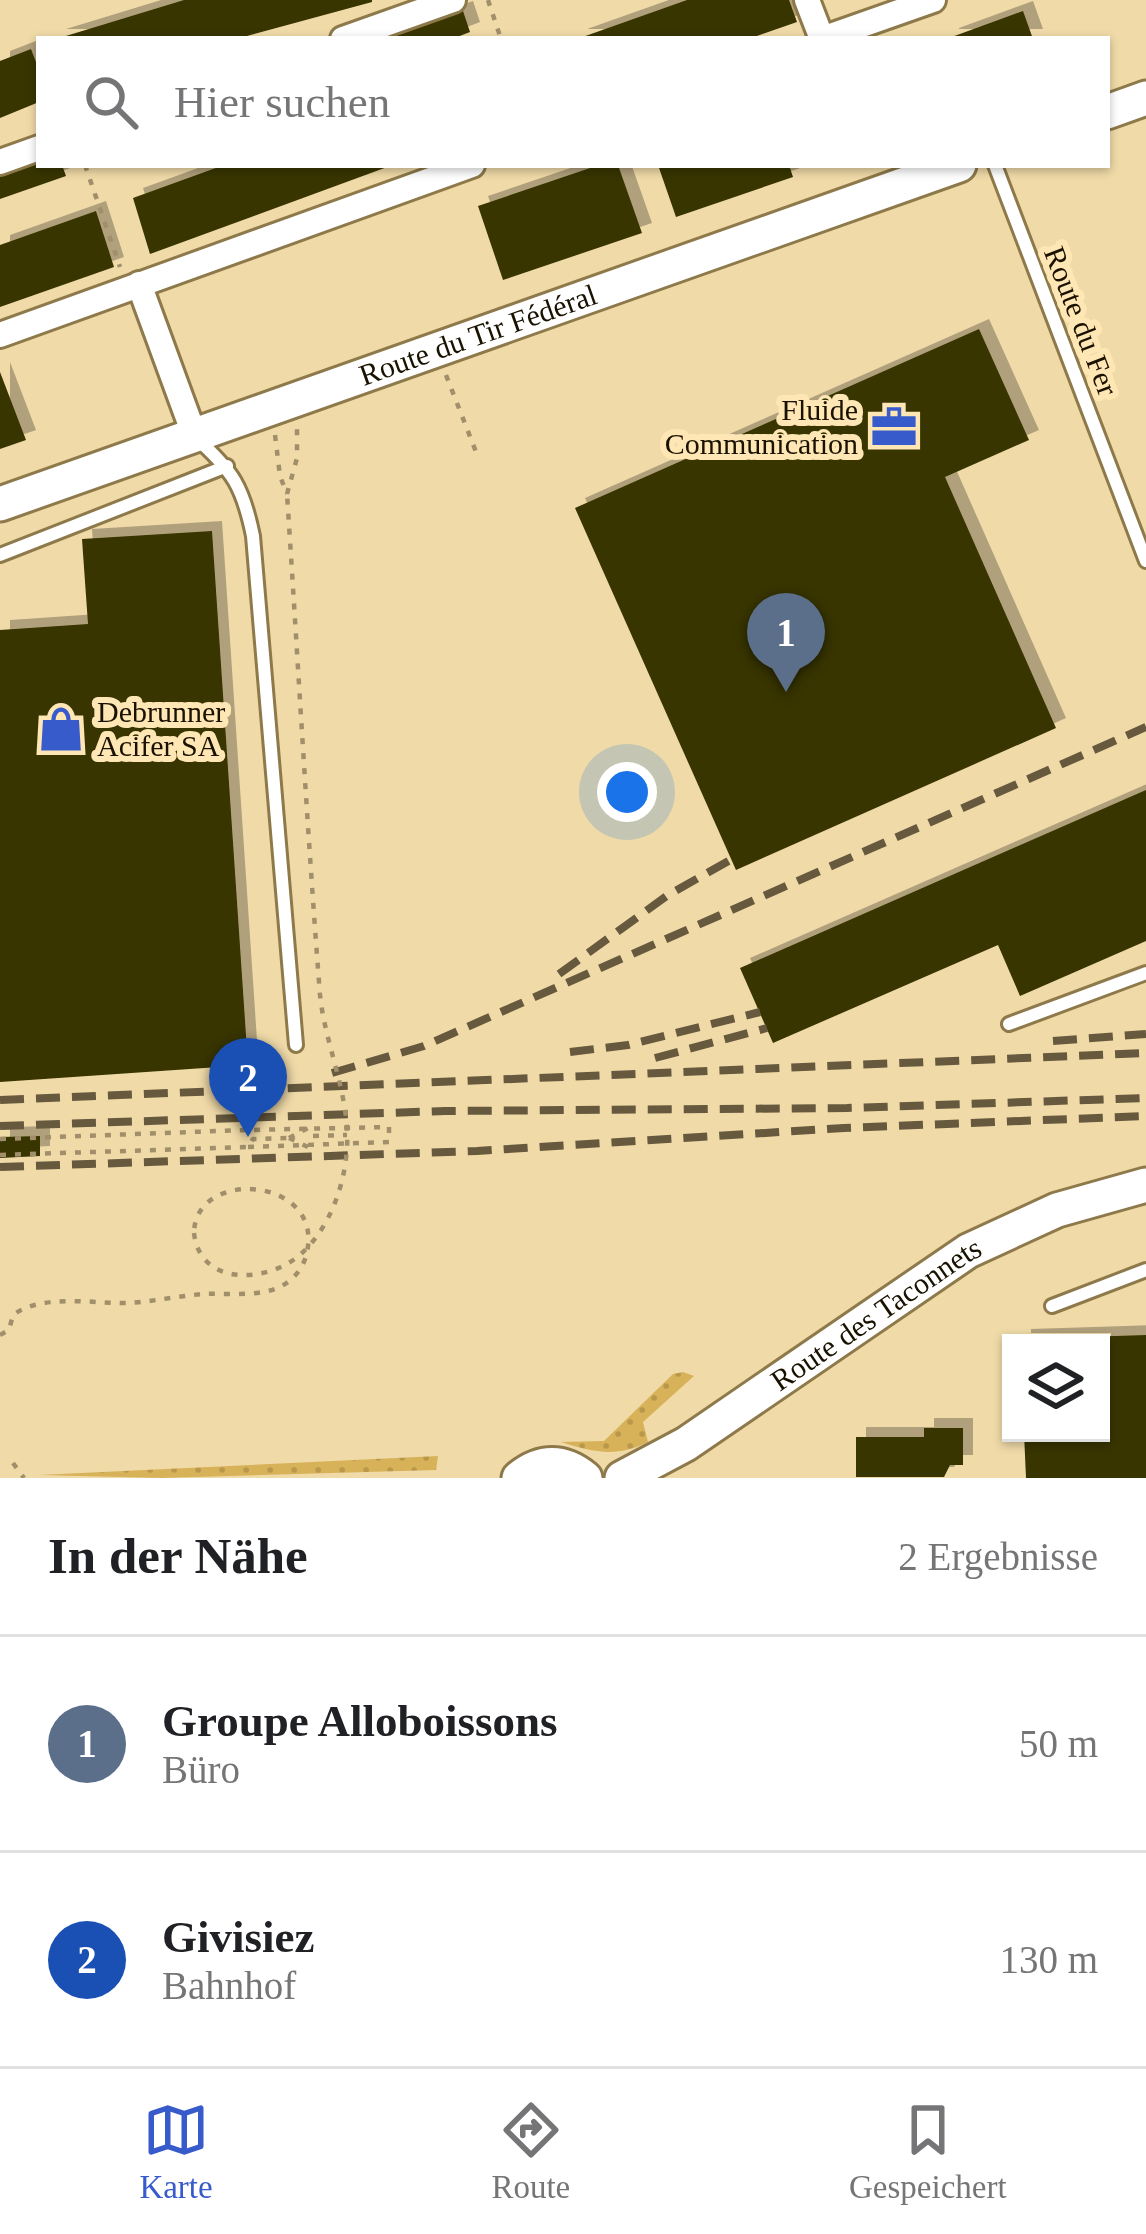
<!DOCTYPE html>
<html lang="de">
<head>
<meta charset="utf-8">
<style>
	body { margin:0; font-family:Georgia,serif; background:#f2f2f2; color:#202124 }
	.controls { position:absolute; right:36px; bottom:36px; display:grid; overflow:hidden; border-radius:0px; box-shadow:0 3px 9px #0004 }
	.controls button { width:108px; height:108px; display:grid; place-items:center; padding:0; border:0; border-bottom:3px solid #e0e0e0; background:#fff; color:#202124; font:60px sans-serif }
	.you { position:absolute; left:627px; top:792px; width:42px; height:42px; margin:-30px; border:9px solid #fff; border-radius:50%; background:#1a73e8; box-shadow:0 0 0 18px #1a73e833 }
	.badge { display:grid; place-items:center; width:78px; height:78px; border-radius:50%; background:#385bcc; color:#fff; font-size:39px; font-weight:700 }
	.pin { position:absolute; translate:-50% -99px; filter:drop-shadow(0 3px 6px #0008) }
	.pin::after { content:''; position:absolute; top:63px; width:42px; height:36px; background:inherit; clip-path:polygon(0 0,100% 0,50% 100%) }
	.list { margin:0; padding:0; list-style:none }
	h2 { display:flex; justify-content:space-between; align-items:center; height:156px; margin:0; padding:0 48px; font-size:51px }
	h2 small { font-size:39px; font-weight:400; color:#757577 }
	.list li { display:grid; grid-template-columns:78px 1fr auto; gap:36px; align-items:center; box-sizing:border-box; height:216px; padding:0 48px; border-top:3px solid #e0e0e0 }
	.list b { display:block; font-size:45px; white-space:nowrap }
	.list p { margin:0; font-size:39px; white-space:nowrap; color:#757577 }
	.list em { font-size:39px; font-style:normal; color:#757577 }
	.icon { flex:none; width:66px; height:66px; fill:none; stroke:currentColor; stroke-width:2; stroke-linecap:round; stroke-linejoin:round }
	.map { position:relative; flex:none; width:1146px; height:1478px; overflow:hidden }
	.search { position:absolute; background:#fff; box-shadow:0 3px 9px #0004; left:36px; right:36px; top:36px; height:132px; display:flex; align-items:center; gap:30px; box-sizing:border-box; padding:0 42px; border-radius:0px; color:#757577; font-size:45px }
	.sheet { height:588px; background:#fff }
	nav { display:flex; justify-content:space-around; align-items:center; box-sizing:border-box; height:168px; border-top:3px solid #e0e0e0; background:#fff; font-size:33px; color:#757577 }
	nav a { display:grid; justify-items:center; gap:6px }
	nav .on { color:#385bcc }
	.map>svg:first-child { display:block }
	.grass { fill:url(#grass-dots) }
	.building { fill:#373400; filter:url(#shadow) }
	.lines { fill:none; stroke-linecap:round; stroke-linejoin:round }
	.service-casing { stroke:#8d794a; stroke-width:18 }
	.minor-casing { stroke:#8d794a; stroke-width:30 }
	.tertiary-casing { stroke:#8d794a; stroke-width:39 }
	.path { stroke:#a08f6a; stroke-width:4.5; stroke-dasharray:6 9; stroke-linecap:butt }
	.service { stroke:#fff; stroke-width:12 }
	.minor { stroke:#fff; stroke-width:24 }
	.tertiary { stroke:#fff; stroke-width:33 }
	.rail { stroke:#66593d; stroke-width:8; stroke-dasharray:24 12; stroke-linecap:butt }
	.path-bridge { stroke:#a08f6a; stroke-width:4.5; stroke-dasharray:6 9; stroke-linecap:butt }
	.labels { text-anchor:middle; stroke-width:12; stroke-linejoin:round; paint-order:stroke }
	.street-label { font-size:30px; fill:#1a1201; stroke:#fee7b5 }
	.poi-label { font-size:30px; fill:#1a1201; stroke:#fee7b5; text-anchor:end }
</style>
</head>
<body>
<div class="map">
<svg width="1146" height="1478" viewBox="0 0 1146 1478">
	<defs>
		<pattern id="grass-dots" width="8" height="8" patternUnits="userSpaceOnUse" patternTransform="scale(3)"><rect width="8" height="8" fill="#d8b259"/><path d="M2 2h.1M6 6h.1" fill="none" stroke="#b9984c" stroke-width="1.8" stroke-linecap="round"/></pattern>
		<filter id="shadow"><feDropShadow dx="10" dy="-10" stdDeviation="0" flood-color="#0004"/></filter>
	</defs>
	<rect width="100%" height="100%" fill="#f0daa8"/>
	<g class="grass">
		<path d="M 683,1372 L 694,1376 L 643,1422 L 648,1442 C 617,1458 592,1452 561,1442 L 604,1441 L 673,1374 Z"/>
		<path d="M 438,1456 L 436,1470 L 161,1478 L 39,1475 Z"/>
	</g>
	<g class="building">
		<path d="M 184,0 L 372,0 L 372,2 L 236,39 L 56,39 Z"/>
		<path d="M 687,0 L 789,0 L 797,22 L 748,39 L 577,39 Z"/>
		<path d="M 463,11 L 470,32 L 452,39 L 385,39 Z"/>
		<path d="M 1023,11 L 1033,39 L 949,39 L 949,38 Z"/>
		<path d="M 31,49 L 39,70 L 39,102 L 0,118 L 0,61 Z"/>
		<path d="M 39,162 L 39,165 L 62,165 L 66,176 L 0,199 L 0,175 Z"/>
		<path d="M 224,165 L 390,165 L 390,166 L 150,254 L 133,198 Z"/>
		<path d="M 599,165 L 618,165 L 642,233 L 503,280 L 478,206 Z"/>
		<path d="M 658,165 L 789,165 L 793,177 L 676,217 Z"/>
		<path d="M 96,211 L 114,267 L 0,307 L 0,245 Z"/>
		<path d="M 979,329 L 1029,440 L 945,477 L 1056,728 L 736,870 L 575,508 Z"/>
		<path d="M 0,372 L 26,440 L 0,449 Z"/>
		<path d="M 212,531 L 248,1065 L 0,1082 L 0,630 L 88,624 L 82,539 Z"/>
		<path d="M 1146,790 L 1146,941 L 1020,996 L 998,945 L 773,1043 L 740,968 Z"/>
		<path d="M 40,1136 L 40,1156 L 0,1158 L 0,1137 Z"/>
		<path d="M 1146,1335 L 1146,1478 L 1026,1478 L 1024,1433 L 1101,1433 L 1101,1343 L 1021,1343 L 1021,1339 Z"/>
		<path d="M 924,1428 L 963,1428 L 963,1465 L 950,1465 L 944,1477 L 856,1477 L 856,1437 L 924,1437 Z"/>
	</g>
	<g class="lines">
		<g class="service-casing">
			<g id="service">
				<path d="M 995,165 L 1146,561"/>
				<path d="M 196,438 C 233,471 243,487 253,536 L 296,1045"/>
				<path d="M 0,555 L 227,466"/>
				<path d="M 1009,1024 L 1146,973"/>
				<path d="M 1052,1306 L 1146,1270"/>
			</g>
		</g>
		<g class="minor-casing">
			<g id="minor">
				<path d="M 807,0 L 822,39"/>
				<path d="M 343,39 L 453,0"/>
				<path d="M 822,39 L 933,0"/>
				<path d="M 0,162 L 39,148"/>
				<path d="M 139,284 L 195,437"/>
				<path d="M 0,335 L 472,165"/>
			</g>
		</g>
		<g class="tertiary-casing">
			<g id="tertiary">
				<path d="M 1107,112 L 1146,98"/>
				<path id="s1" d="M 0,504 L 959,165"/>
				<path d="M 519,1478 C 541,1460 563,1460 585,1478"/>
				<path id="s2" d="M 622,1478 L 686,1444 L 968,1251 L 1057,1210 L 1146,1185"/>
			</g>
		</g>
		<g class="path">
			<path d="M 488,0 L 501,39"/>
			<path d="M 85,165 L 120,267"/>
			<path d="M 446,375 L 478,457"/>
			<path d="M 275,435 L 280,476 L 287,494"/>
			<path d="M 287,494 L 297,458 L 297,429"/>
			<path d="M 313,1136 L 347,1135"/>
			<path d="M 0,1139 L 246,1130"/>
			<path d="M 248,1147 L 389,1142 L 389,1127 L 249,1130"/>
			<path d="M 0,1155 L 248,1147 L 253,1139 L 289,1138"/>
			<path d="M 0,1335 L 9,1330 L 13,1315 C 43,1293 95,1304 130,1303 C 155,1301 179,1296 203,1294 C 224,1293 247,1296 268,1291 C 286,1287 301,1274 306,1256 C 328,1177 195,1166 194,1233"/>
			<path d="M 13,1463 L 24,1478"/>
		</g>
		<use href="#service" class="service"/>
		<use href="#minor" class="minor"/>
		<use href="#tertiary" class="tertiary"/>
		<g class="rail">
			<path d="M 559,974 L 668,895 L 732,859"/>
			<path d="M 1053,1041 L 1146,1034"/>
			<path d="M 570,1052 L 628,1045 L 760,1012"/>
			<path d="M 655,1058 L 767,1028"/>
			<path d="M 332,1073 L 424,1046 L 1146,727"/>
			<path d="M 0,1100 L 1146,1053"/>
			<path d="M 0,1126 L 445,1111 L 847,1108 L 1146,1098"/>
			<path d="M 0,1167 L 477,1151 L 844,1128 L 1146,1116"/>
		</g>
		<g class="path-bridge">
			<path d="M 289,1138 L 308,1128"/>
			<path d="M 289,1138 L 308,1147"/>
			<path d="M 194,1233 C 200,1288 270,1283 302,1253 C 330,1227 345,1185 347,1147 C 350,1095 325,1045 320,995 C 307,828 298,661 287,494"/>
		</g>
	</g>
	<defs>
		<g id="office-bare" transform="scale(3.6)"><path d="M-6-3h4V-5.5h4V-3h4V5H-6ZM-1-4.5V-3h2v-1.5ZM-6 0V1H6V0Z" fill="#385bcc" stroke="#fee7b5" stroke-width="2.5" paint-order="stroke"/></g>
		<g id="shop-bare" transform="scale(3.6)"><path d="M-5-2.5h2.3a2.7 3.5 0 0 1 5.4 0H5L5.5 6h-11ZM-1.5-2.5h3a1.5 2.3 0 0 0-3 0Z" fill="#385bcc" stroke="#fee7b5" stroke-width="2.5" paint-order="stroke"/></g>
	</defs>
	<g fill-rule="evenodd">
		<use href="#office-bare" x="894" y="427"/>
		<use href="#shop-bare" x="61" y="729"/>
	</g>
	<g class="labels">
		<g class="street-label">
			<text transform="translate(1081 321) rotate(69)" y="10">Route du Fer</text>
			<text dy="10" stroke="none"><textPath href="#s1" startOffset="507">Route du Tir Fédéral</textPath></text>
			<text dy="10" stroke="none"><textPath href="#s2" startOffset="303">Route des Taconnets</textPath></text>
		</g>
		<g class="poi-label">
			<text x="858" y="420">Fluide<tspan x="858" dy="34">Communication</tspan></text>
			<text x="97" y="722" text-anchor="start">Debrunner<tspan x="97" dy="34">Acifer SA</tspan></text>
		</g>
	</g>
</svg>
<div class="controls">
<button><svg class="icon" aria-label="layers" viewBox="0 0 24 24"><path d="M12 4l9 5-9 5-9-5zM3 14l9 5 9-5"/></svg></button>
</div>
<div class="you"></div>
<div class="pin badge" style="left:786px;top:692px;background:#5c6f8a">1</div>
<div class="pin badge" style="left:248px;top:1137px;background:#1a4fb4">2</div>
<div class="search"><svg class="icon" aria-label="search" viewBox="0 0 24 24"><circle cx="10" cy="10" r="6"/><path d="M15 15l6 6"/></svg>Hier suchen</div>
</div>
<section class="sheet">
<h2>In der Nähe<small>2 Ergebnisse</small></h2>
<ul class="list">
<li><span class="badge" style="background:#5c6f8a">1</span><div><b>Groupe Alloboissons</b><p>Büro</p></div><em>50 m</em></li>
<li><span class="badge" style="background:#1a4fb4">2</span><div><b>Givisiez</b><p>Bahnhof</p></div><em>130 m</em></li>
</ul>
</section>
<nav>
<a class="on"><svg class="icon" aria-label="map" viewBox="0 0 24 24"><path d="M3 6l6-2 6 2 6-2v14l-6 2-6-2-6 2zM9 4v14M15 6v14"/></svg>Karte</a>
<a><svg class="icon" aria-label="directions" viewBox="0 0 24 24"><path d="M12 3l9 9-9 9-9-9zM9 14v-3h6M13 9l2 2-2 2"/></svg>Route</a>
<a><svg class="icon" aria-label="saved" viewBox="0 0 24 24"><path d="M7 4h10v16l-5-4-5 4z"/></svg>Gespeichert</a>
</nav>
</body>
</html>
